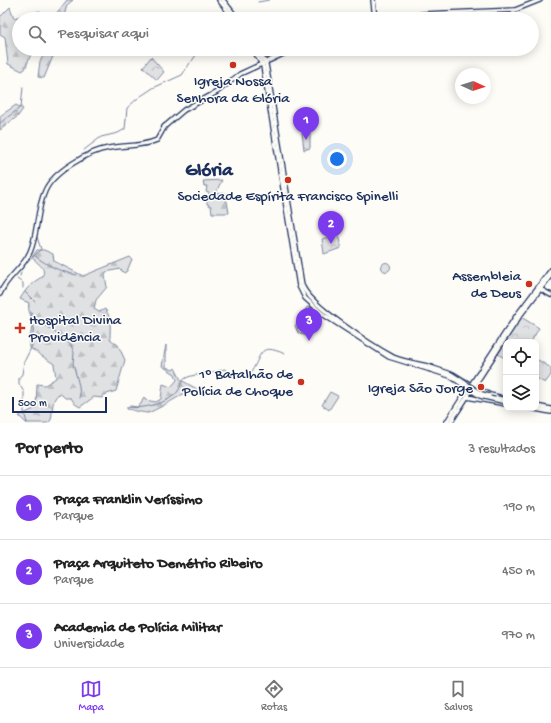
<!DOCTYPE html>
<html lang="pt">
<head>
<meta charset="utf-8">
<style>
	body { margin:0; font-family:"Gochi Hand",sans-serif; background:#f2f2f2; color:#222 }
	.controls { position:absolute; right:12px; bottom:12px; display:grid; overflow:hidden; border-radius:8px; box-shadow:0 2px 10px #0003 }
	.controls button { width:36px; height:36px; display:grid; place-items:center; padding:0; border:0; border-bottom:1px solid #e0e0e0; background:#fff; color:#222; font:20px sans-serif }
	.compass { position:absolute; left:455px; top:68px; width:36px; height:36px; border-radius:50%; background:#fff; box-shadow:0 2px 10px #0003; rotate:93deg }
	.scale { position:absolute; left:12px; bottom:10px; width:95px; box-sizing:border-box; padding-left:4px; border:2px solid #1b2f5e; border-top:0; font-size:11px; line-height:14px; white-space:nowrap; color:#1b2f5e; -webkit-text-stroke:3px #fdfcf7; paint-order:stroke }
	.you { position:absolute; left:337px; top:159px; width:14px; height:14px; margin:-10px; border:3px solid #fff; border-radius:50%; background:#1a73e8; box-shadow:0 0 0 6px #1a73e833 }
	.badge { display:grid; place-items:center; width:26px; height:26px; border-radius:50%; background:#7c3aed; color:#fff; font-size:13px; font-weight:700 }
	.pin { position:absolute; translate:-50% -33px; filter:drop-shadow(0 1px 2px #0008) }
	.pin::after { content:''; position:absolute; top:21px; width:14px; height:12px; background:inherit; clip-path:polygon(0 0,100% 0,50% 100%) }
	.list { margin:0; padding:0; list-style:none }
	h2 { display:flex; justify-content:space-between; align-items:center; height:52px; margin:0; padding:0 16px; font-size:17px }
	h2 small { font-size:13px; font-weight:400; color:#767676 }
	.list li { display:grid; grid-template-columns:26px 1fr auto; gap:12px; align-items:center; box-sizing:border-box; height:64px; padding:0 16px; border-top:1px solid #e0e0e0 }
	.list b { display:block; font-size:15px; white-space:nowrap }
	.list p { margin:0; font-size:13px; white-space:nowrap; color:#767676 }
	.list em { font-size:13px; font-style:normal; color:#767676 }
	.icon { flex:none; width:22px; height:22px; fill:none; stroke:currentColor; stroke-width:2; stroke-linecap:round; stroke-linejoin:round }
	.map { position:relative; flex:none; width:551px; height:423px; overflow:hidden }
	.search { position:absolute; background:#fff; box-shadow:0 2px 10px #0003; left:12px; right:12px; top:12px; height:44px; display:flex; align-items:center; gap:10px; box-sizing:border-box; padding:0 14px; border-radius:22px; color:#767676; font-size:15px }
	.sheet { height:244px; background:#fff }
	nav { display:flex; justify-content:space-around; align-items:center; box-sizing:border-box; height:56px; border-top:1px solid #e0e0e0; background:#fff; font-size:11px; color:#767676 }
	nav a { display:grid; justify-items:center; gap:2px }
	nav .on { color:#7c3aed }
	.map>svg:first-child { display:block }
	.grass { fill:#e0e1e3; stroke:#7e88a0; fill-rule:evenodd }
	.forest { fill:url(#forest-firs); stroke:#7e88a0 }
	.park { fill:url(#park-crowns); stroke:#7e88a0 }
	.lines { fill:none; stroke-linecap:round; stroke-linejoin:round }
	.stream { stroke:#76819c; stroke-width:1 }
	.major-casing { stroke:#1b2f5e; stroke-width:6 }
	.major { stroke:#fdfcf7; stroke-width:3.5 }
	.major-bridge-casing { stroke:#1b2f5e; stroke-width:6; stroke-linecap:butt }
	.major-bridge { stroke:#fdfcf7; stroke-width:3.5 }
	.poi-dot { fill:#c8321e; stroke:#fdfcf7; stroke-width:1.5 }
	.labels { text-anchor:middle; stroke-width:3; stroke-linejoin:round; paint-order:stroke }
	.poi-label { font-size:15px; fill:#1b2f5e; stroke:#fdfcf7; text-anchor:end }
	.district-label { font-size:19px; font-weight:bold; fill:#1b2f5e; stroke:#fdfcf7 }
</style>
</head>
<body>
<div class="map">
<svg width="551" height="423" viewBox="0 0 551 423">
	<defs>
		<pattern id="forest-firs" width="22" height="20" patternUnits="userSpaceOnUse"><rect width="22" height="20" fill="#e0e1e3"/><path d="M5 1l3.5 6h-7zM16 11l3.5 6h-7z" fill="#c0c1c5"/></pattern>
		<pattern id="park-crowns" width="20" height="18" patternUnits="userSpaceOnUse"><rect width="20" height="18" fill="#e0e1e3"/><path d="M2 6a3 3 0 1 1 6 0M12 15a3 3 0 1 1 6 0" fill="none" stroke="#c0c1c5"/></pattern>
	</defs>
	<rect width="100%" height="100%" fill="#fdfcf7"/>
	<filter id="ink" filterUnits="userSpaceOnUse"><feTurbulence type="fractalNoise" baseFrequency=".025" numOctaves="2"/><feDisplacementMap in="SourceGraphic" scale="8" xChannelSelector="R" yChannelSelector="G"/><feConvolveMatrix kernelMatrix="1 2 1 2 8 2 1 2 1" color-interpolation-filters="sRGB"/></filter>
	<g filter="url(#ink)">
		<g class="grass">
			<path d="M 307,307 L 313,307 L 321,316 L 311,334 L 307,336 L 298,333 L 295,326 ZM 312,308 L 318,312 L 319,316 L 308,309 L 298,327 L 310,333 L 320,316 L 319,319 L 310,334 L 302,334 L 298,331 L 297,326 L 305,310 Z"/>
			<path d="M 330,392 L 338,396 L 329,410 L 322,405 Z"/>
		</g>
		<g class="forest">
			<path d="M 67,0 L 73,0 L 67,5 L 63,19 L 56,19 L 56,14 Z"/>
			<path d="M 10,7 L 14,18 L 40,11 L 40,19 L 19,19 L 19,49 L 33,49 L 25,69 L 22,71 L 8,64 L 5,37 L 0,34 L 0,17 Z"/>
			<path d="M 48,49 L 56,49 L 44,78 L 38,77 L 40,61 Z"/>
			<path d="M 16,105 L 23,109 L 18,116 L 0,130 L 0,116 Z"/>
			<path d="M 222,180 L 217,190 L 217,194 L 226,193 L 225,201 L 227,201 L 229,213 L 212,213 L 211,206 L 207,204 L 207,197 L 209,197 L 209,193 L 206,192 L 207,186 L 204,186 L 203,181 Z"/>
			<path d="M 37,250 L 44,250 L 53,254 L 54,261 L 83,276 L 130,257 L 132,259 L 127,271 L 124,273 L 120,269 L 106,272 L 105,276 L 107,287 L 96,300 L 94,309 L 99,312 L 105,309 C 112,318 110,328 110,339 L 118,345 L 125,360 L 116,391 L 104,395 L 102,398 L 94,397 L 80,407 L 75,404 L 71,398 L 65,398 L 62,395 L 59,394 C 51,399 53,411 51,420 L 48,423 L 26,423 L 19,416 L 36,408 L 37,384 L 45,385 L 56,378 L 54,364 L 30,348 C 29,339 32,331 32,322 C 32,315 27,311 29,303 L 20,299 C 26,289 32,282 42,277 C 47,267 38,265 32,257 Z"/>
			<path d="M 166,345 L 166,367 L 173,370 L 175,368 L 181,380 L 197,389 L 194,394 L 186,392 C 183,395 152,412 148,413 C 143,413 133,410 127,409 L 127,407 L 131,406 L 137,407 L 141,404 L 144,397 L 145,400 L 156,402 L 161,399 L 163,384 L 171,387 L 177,380 L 175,374 L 162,366 Z"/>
		</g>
		<g class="park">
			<path d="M 151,57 L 164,72 L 157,80 L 143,67 Z"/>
			<path d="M 310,131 L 310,148 L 304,150 L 302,133 Z"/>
			<path d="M 338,234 L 341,248 L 324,254 L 322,239 Z"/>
			<circle cx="386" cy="267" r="4.5"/>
			<path d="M 521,317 L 539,328 L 531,342 L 506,342 L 506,359 L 498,354 Z"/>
			<path d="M 538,360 L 551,368 L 551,375 L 545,383 L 536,378 L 536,362 Z"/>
		</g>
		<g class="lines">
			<g class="stream">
				<path d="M 258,2 L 269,0"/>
				<path d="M 221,19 L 228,14"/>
				<path d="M 192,61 L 200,49"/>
				<path d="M 141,96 L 153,88 L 182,75 L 190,63"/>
				<path d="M 0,123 L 21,107 L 23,87"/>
				<path d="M 84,150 L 101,137 L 118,133 L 125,129 L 127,108 L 138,98"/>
				<path d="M 35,256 C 48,266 61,272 77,275"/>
				<path d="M 31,259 L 41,249 L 37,237"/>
				<path d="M 20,276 L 21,273"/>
				<path d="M 17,279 L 23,283 L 23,288"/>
				<path d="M 4,292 L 7,287"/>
				<path d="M 25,292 L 35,302"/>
				<path d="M 43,323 L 71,345 L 74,353 L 73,363 L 79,386 L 80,398"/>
				<path d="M 128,407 C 141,410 170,403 178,391 C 181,387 181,380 186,378 C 193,374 204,375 211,374 L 213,372 L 225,369 L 230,375 L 249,375 C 263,357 256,341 285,354"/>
				<path d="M 27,423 L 24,412 L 24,392 L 19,384 L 19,378 L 22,374 L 24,362 L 32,346 L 34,322 L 31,312"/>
			</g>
			<g class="major-casing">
				<g id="major">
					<path d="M 219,0 L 234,19"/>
					<path d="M 223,0 L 238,19"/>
					<path d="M 373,0 L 375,19"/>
					<path d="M 396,19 L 424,14 L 515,10 L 540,0"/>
					<path d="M 253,49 L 263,66 L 299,286 L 305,298 L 324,315 L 389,357 L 431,370"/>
					<path d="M 257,49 L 266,64 L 302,285 C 309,305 373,346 393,357 C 405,362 420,364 432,367"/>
					<path d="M 292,52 L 300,49"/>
					<path d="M 164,127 L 184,110 L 217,92 L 240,74 L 294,49"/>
					<path d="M 540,289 L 551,295"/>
					<path d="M 0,294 C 6,277 23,269 30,252 C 38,234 36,211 45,191 C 53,172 89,151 109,148 C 125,145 141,147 157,140 L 165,126"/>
					<path d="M 453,374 L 471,385"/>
					<path d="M 471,385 L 517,315 L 551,270"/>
					<path d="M 463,386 L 466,392"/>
					<path d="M 475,386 L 490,395 L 499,397"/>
					<path d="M 467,397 L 506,404"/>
					<path d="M 536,406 L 551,409"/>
					<path d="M 530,408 L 551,412"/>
					<path d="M 446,423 L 467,390"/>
					<path d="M 450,423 L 519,317 L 551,275"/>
				</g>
			</g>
			<use href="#major" class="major"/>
			<g class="major-bridge-casing">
				<g id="major-bridge">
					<path d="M 430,367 L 451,374 L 482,394 L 489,396"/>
					<path d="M 428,369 L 450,376 L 480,396 L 506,402"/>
					<path d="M 497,398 L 506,400"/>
				</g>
			</g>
			<use href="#major-bridge" class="major-bridge"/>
		</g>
	</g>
	<g class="poi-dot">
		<circle cx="233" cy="65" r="4"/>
		<circle cx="288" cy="180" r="4"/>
		<circle cx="529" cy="284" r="4"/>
		<path d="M18 322h4v4h4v4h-4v4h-4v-4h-4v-4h4z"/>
		<circle cx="301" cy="382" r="4"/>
		<circle cx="481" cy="387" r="4"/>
	</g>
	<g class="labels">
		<g class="poi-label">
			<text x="233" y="85" text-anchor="middle">Igreja Nossa<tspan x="233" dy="17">Senhora da Glória</tspan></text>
			<text x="288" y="200" text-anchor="middle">Sociedade Espírita Francisco Spinelli</text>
			<text x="521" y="280">Assembleia<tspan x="521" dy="17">de Deus</tspan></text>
			<text x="29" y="324" text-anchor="start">Hospital Divina<tspan x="29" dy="17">Providência</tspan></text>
			<text x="293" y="378">1º Batalhão de<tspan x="293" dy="17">Polícia de Choque</tspan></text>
			<text x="473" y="392">Igreja São Jorge</text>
		</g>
		<g class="district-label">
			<text x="209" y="175">Glória</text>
		</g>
	</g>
</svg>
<div class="controls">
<button><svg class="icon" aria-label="locate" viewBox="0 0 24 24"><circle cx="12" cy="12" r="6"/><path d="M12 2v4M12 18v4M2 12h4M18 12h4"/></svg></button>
<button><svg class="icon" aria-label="layers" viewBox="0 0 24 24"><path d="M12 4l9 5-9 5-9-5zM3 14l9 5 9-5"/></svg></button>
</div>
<svg class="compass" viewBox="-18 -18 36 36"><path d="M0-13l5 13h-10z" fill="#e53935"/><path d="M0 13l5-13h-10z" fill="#767676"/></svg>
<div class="scale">500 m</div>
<div class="you"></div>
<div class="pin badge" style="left:306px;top:140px">1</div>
<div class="pin badge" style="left:331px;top:244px">2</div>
<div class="pin badge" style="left:309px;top:341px">3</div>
<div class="search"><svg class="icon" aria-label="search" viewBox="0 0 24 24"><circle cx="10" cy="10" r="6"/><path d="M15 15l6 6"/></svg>Pesquisar aqui</div>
</div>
<section class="sheet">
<h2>Por perto<small>3 resultados</small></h2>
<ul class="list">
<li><span class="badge">1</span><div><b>Praça Franklin Veríssimo</b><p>Parque</p></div><em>190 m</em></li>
<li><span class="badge">2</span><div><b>Praça Arquiteto Demétrio Ribeiro</b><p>Parque</p></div><em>450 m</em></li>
<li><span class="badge">3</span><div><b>Academia de Polícia Militar</b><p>Universidade</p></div><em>970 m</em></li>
</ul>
</section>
<nav>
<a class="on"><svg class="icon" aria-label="map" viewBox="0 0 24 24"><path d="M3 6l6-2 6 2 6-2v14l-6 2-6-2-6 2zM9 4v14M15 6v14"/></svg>Mapa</a>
<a><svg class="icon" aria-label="directions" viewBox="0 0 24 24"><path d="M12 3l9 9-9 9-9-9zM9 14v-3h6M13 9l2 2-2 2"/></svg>Rotas</a>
<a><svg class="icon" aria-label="saved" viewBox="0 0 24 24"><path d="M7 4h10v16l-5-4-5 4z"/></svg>Salvos</a>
</nav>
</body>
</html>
